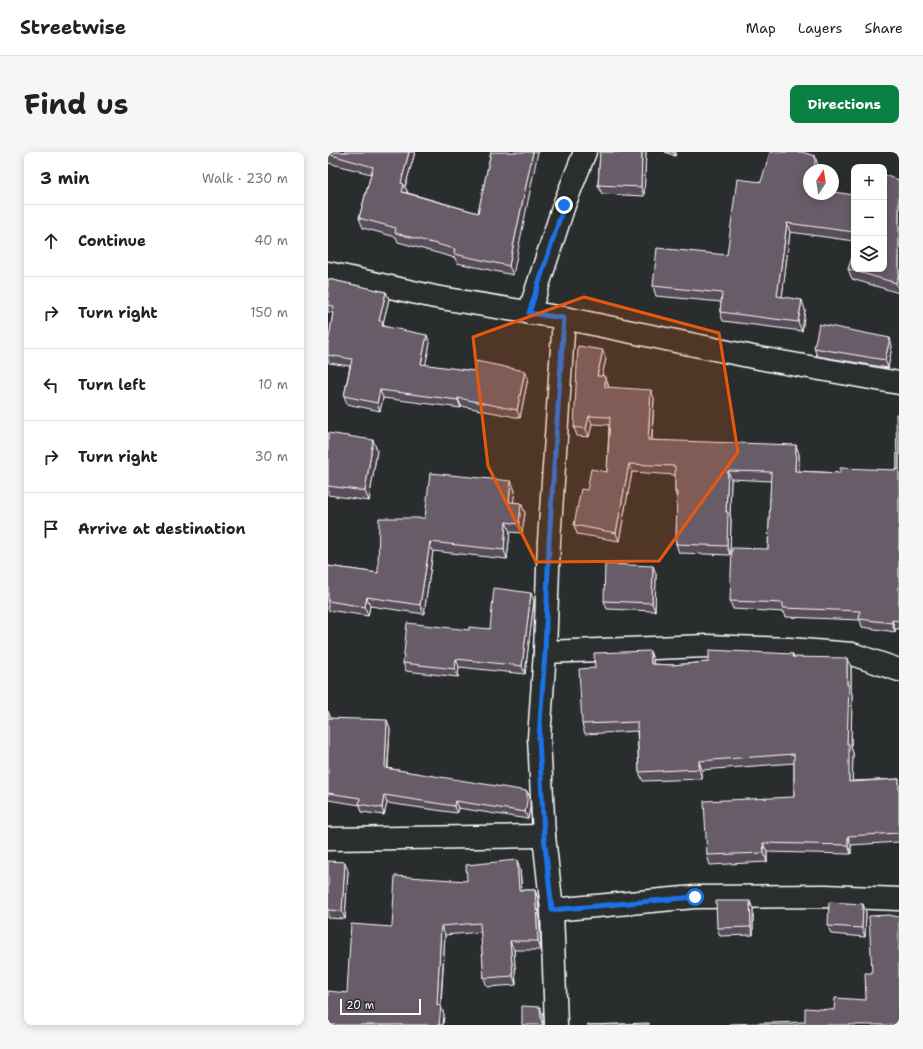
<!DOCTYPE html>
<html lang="en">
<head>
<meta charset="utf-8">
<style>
	body { margin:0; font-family:"Shantell Sans",sans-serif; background:#f6f6f6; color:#202124 }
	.controls { position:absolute; right:12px; top:12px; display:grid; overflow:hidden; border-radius:8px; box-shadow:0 2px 10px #0003 }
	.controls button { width:36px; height:36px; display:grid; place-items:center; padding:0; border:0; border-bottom:1px solid #e0e0e0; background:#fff; color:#202124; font:20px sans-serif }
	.compass { position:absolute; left:475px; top:12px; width:36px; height:36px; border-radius:50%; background:#fff; box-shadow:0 2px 10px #0003; rotate:12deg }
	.scale { position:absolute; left:12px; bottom:10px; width:81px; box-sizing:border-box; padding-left:4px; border:2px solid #fff; border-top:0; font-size:11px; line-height:14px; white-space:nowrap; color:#fff; -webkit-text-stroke:3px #2a2d2e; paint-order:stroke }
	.stop { position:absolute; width:12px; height:12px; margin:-9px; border:3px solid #1a73e8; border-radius:50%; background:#fff }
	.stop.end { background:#1a73e8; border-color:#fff; box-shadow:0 1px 4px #0008 }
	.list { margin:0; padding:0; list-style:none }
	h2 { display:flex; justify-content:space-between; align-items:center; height:52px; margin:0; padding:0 16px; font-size:17px }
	h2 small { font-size:13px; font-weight:400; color:#757577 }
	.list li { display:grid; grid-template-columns:26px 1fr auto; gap:12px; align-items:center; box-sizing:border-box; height:72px; padding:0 16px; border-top:1px solid #e0e0e0 }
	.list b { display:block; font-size:15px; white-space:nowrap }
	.list em { font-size:13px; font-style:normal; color:#757577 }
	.icon { flex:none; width:22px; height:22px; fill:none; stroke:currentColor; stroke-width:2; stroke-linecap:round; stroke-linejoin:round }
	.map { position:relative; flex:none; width:571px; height:873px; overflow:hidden; border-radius:8px }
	header { display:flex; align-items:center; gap:24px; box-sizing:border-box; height:56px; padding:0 20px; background:#fff; border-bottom:1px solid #e0e0e0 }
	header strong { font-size:19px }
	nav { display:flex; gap:22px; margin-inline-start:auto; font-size:14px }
	.intro { display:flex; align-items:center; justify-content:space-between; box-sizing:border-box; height:96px; padding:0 24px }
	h1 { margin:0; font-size:28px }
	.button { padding:10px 18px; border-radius:8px; background:#0b8043; color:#fff; font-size:14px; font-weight:700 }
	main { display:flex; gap:24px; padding:0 24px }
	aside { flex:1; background:#fff; border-radius:8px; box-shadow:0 2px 10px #0003 }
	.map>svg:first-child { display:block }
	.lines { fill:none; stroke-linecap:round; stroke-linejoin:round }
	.minor-casing { stroke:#fff; stroke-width:25 }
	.minor { stroke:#2a2d2e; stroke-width:22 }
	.wall { fill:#594e5a; stroke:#fff }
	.shaded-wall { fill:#49404a; stroke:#fff }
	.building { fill:#685b69; stroke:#fff }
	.route { stroke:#1a73e8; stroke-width:5 }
	.marked { fill:#e8590c; fill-opacity:0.2; stroke:#e8590c; stroke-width:3; stroke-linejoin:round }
</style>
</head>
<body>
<header>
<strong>Streetwise</strong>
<nav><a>Map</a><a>Layers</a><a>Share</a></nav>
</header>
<div class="intro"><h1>Find us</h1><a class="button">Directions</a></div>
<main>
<aside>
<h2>3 min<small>Walk · 230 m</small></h2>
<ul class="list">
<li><svg class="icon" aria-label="ahead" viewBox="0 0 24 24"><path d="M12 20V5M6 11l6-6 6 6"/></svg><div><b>Continue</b></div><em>40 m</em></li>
<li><svg class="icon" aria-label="right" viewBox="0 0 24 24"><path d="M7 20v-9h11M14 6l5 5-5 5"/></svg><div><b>Turn right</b></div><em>150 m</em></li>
<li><svg class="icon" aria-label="left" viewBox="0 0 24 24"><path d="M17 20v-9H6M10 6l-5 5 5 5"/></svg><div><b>Turn left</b></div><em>10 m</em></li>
<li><svg class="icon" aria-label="right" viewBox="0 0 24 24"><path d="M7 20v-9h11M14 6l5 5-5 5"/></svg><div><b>Turn right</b></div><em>30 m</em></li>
<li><svg class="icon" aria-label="arrive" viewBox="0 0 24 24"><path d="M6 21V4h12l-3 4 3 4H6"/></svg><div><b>Arrive at destination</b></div></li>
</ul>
</aside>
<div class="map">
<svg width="571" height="873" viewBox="0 0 571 873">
	<rect width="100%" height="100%" fill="#2a2d2e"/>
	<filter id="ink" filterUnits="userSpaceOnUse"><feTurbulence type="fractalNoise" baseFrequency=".025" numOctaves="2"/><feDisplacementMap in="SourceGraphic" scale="8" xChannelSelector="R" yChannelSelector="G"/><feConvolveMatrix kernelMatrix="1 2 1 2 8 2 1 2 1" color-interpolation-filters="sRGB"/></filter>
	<g filter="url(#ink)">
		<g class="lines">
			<g class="minor-casing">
				<g id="minor">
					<path d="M 0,121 L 107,145 L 236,166 L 425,205 L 571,231"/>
					<path d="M 201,161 L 236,53 L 257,0"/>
					<path d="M 217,500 L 379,494 L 461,497 L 524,502 L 571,518"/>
					<path d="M 0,687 L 216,684"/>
					<path d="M 224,758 L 367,745 L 497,744 L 571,747"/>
					<path d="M 228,873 L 224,758 L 216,684 L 211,586 L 217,500 L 221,389 L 236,166"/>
				</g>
			</g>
			<use href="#minor" class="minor"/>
		</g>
		<g class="wall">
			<path d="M 0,0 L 87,0 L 77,35 L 80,41 L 150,61 L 163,0 L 185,123 L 129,111 L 127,106 L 70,90 L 68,85 L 35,76 L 31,66 L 43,22 L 0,11 Z"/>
			<path d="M 272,0 L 318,0 L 316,44 L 274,42 L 270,33 Z"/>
			<path d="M 337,0 L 348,0 L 347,4 Z"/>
			<path d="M 490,13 L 490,18 L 481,42 L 526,43 L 526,89 L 462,80 L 454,145 L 477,158 L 474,179 L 395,169 L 392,160 L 393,150 L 328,144 L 325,134 L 399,103 L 433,30 Z"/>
			<path d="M 571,28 L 571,141 L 524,127 L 520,117 Z"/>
			<path d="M 0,127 L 58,140 L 61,147 L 55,171 L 56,174 L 102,191 L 97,213 L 200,226 L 192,266 L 133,254 L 133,256 L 55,246 L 52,259 L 19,252 L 16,244 L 22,214 L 1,211 L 0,207 L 0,193 L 5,161 L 0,160 Z"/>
			<path d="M 564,194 L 560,216 L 489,204 L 486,196 Z"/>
			<path d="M 278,207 L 274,224 L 280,232 L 280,235 L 326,246 L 324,288 L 471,302 L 471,319 L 512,321 L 569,318 L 571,262 L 571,477 L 567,477 L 567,480 L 534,475 L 532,468 L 458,465 L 456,460 L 405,457 L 402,449 L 440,397 L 443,329 L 403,327 L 402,363 L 403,368 L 402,403 L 351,401 L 348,392 L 349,347 L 347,340 L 347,323 L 304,320 L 291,389 L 249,382 L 246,373 L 259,338 L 279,320 L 281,273 L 264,272 L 261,285 L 249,284 L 246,275 Z"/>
			<path d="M 0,281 L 49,298 L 41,349 L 0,343 Z"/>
			<path d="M 183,329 L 187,339 L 185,350 L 193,351 L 197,361 L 194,381 L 182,380 L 179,407 L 105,399 L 96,462 L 42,454 L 40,464 L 0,458 L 0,414 L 50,421 L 97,366 Z"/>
			<path d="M 328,422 L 327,459 L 279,457 L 276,449 Z"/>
			<path d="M 206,449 L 197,522 L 131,515 L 130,525 L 78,519 L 75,511 L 141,478 L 162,477 Z"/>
			<path d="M 322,499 L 325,508 L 325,512 L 344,513 L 381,510 L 465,502 L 466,505 L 523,515 L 523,539 L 524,542 L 523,595 L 525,601 L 524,629 L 571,627 L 571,690 L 523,693 L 523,702 L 439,700 L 439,710 L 382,713 L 379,703 L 466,645 L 466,611 L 374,618 L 374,627 L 315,629 L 311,620 L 309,579 L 257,582 L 254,572 Z"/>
			<path d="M 0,559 L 2,566 L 62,576 L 60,616 L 202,646 L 202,656 L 200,667 L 130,656 L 129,661 L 59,651 L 56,663 L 34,660 L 32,653 L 0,648 Z"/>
			<path d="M 0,709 L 20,719 L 17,767 L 0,766 Z"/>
			<path d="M 192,717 L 194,738 L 207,738 L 210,747 L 213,798 L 186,798 L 188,833 L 159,835 L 156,826 L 153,780 L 117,783 L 113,854 L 116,863 L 115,873 L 0,873 L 19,841 L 64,775 L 139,729 Z"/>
			<path d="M 425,757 L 425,783 L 392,784 L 389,776 Z"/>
			<path d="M 538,760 L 537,785 L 503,782 L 500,774 Z"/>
		</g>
		<g class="shaded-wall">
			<path d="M 81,0 L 87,0 L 77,35 L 80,41 L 74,40 L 73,31 Z"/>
			<path d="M 205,0 L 210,0 L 185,123 L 181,114 Z"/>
			<path d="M 314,0 L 318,0 L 316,44 L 313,35 Z"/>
			<path d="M 345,0 L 348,0 L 347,4 Z"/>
			<path d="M 487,4 L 490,13 L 490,18 L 485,18 Z"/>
			<path d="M 459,71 L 462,80 L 453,154 L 449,144 Z"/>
			<path d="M 571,122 L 571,139 L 568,131 Z"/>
			<path d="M 58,140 L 61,147 L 55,171 L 57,177 L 57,181 L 51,169 Z"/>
			<path d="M 474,148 L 477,158 L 474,179 L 470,170 Z"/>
			<path d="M 99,183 L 102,191 L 96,220 L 93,212 Z"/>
			<path d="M 562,186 L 564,194 L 560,216 L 557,208 Z"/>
			<path d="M 275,198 L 278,207 L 272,232 L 269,224 Z"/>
			<path d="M 197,219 L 200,226 L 192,266 L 189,258 Z"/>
			<path d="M 277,224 L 280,232 L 280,243 L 277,235 Z"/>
			<path d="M 52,238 L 55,246 L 52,259 L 49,251 Z"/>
			<path d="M 323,238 L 326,246 L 323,297 L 320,288 Z"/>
			<path d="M 130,246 L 133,254 L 133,256 L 130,248 Z"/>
			<path d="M 261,264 L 264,272 L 261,285 L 258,277 Z"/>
			<path d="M 45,288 L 49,298 L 41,349 L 37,339 Z"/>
			<path d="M 468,293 L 471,302 L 470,327 L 467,319 Z"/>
			<path d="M 301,312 L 304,320 L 291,389 L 288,381 Z"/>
			<path d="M 400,319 L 403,327 L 402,363 L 403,368 L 402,403 L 399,394 L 398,360 Z"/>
			<path d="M 183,329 L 187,339 L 184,359 L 181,350 Z"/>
			<path d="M 193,351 L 197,361 L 194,381 L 191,372 Z"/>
			<path d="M 178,370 L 182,380 L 179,407 L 176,398 Z"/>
			<path d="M 102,390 L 105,399 L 96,462 L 92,453 Z"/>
			<path d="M 325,414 L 328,422 L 327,459 L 324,451 Z"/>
			<path d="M 203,441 L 206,449 L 197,522 L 194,514 Z"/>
			<path d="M 39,445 L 42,454 L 40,464 L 37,455 Z"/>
			<path d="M 564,468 L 567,477 L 567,480 L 564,471 Z"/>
			<path d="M 322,499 L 325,508 L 326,521 L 323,512 Z"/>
			<path d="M 519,506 L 523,515 L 523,539 L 524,542 L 523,595 L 525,601 L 524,639 L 521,630 L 519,592 Z"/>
			<path d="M 128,507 L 131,515 L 130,525 L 127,517 Z"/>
			<path d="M 0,559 L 3,567 L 0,566 Z"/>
			<path d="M 59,568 L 62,576 L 59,623 L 57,616 Z"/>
			<path d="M 371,609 L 374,618 L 374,627 L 371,617 Z"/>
			<path d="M 199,639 L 202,646 L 202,656 L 200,667 L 197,660 Z"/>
			<path d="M 56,643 L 59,651 L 56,663 L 54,656 Z"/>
			<path d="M 127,649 L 130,656 L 129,661 L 126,654 Z"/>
			<path d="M 520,684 L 523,693 L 523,702 L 520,693 Z"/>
			<path d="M 435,691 L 439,700 L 439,710 L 436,701 Z"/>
			<path d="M 189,708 L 192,717 L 194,747 L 191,738 Z"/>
			<path d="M 17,710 L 20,719 L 17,767 L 14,759 Z"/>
			<path d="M 207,738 L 210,747 L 213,798 L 210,789 Z"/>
			<path d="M 422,749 L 425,757 L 425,783 L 423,775 Z"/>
			<path d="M 535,752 L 538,760 L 537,785 L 534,776 Z"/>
			<path d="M 113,774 L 117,783 L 112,859 L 113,854 L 116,863 L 115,873 L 111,873 L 109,853 Z"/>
			<path d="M 182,789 L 186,798 L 188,833 L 185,824 Z"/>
			<path d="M 212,855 L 215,863 L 216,873 L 215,873 L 213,865 Z"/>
		</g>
		<g class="building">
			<path d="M 0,0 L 81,0 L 73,31 L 76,32 L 74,40 L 150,61 L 163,0 L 205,0 L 181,114 L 126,102 L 127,97 L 67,81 L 68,76 L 31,66 L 45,15 L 0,2 Z"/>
			<path d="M 272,0 L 314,0 L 313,35 L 270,33 Z"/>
			<path d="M 442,0 L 474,0 L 487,4 L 487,13 L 485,18 L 481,18 L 481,32 L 480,37 L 481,37 L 481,42 L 505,42 L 505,40 L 526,43 L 526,80 L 459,71 L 449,144 L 474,148 L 470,170 L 392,160 L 394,141 L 325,134 L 329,96 L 399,103 L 409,27 L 433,30 Z"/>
			<path d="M 556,23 L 571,28 L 571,122 L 568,131 L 520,117 L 526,99 L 526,117 L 556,117 Z"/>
			<path d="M 0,127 L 58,140 L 51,169 L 55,169 L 54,174 L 99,183 L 93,212 L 146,219 L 148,209 L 197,219 L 189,258 L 130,246 L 130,248 L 52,238 L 49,251 L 16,244 L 24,207 L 0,203 L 0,193 L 6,154 L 0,153 Z"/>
			<path d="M 491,172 L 562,186 L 557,208 L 486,196 Z"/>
			<path d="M 250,194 L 275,198 L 269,224 L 277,224 L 277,235 L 323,238 L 320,288 L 468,293 L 467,319 L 512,321 L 512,316 L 569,318 L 568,262 L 571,262 L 571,469 L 564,468 L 564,471 L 531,467 L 532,459 L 455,456 L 455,451 L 402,449 L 404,396 L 440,397 L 443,320 L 400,319 L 398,360 L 400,360 L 399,394 L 348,392 L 349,340 L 347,340 L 347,314 L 301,312 L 288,381 L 246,373 L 253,337 L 259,338 L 263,317 L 279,320 L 282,265 L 261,264 L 258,277 L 246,275 Z"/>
			<path d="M 0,281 L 45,288 L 37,339 L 0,334 Z"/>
			<path d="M 102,321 L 183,329 L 181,350 L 193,351 L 191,372 L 178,370 L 176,398 L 102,390 L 92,453 L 39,445 L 37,455 L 0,449 L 0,414 L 50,421 L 51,366 L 97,366 Z"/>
			<path d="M 277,412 L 325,414 L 324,451 L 276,449 Z"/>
			<path d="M 166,436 L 203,441 L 194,514 L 128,507 L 127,517 L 75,511 L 79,471 L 141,478 L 141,475 L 162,477 Z"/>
			<path d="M 381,498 L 465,502 L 464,505 L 519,506 L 519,533 L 521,533 L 519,592 L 521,592 L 521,630 L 571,627 L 571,681 L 520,684 L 520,693 L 435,691 L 436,701 L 379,703 L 376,649 L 466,645 L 466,602 L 371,609 L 371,617 L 311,620 L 309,570 L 254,572 L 251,517 L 267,516 L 266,501 L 322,499 L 323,512 L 344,513 L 381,510 Z"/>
			<path d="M 0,566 L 59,568 L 57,616 L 199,639 L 199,649 L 197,660 L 127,649 L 126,654 L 56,643 L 54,656 L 31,652 L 32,646 L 0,641 Z"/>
			<path d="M 189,708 L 191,738 L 207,738 L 210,789 L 182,789 L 185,824 L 156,826 L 152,771 L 113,774 L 109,853 L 113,854 L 111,873 L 0,873 L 0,839 L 19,841 L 23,772 L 64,775 L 67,724 L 139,729 L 138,713 Z"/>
			<path d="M 0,709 L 17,710 L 14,759 L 0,758 Z"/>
			<path d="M 388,749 L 422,749 L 423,775 L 389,776 Z"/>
			<path d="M 501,750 L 535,752 L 534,776 L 500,774 Z"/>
			<path d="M 561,763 L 571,765 L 571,873 L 402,873 L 402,872 L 477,870 L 477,856 L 506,858 L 507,846 L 538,848 L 537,821 L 544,821 L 541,764 Z"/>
			<path d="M 194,854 L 212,855 L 213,865 L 214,871 L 216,873 L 194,873 Z"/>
			<path d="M 321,871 L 321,873 L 259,873 Z"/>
		</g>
	</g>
	<g class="lines" filter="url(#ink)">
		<path class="route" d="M 236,53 L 201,161 L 236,166 L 221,389 L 217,500 L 211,586 L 216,684 L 224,758 L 367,745"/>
	</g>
	<path class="marked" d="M 256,145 L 391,181 L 410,300 L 331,409 L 208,410 L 160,314 L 145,185 Z"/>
</svg>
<div class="controls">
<button>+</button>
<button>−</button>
<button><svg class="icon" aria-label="layers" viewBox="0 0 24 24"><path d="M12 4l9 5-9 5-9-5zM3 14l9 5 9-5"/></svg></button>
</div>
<svg class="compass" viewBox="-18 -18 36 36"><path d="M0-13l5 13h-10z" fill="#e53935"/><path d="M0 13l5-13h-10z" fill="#757577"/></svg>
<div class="scale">20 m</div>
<div class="stop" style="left:367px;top:745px"></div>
<div class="stop end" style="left:236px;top:53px"></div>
</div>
</main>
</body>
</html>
